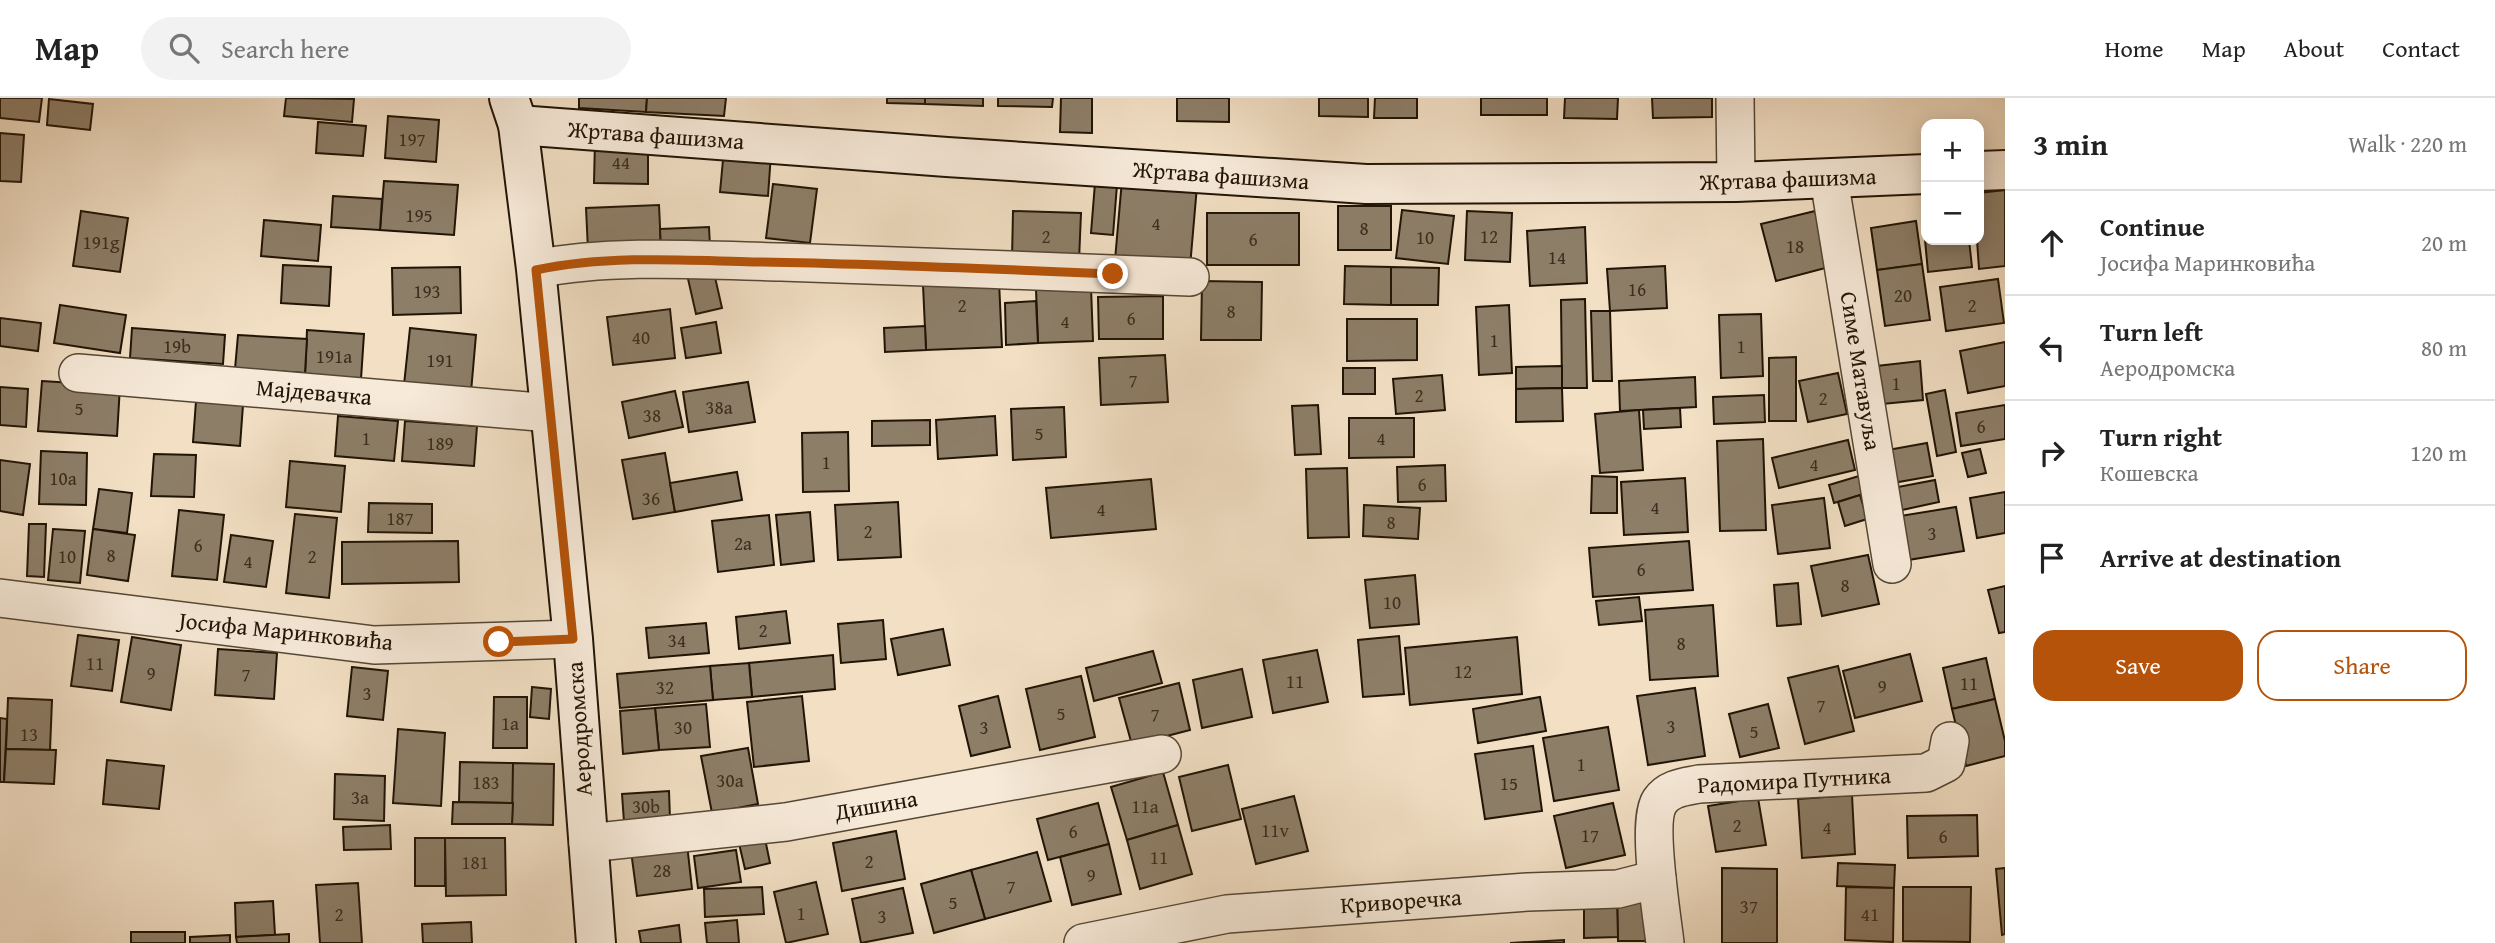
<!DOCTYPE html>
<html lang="en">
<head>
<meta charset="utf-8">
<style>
	body { margin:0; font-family:"Gentium Book Plus",serif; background:#f2f2f2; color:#222 }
	.controls { position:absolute; right:21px; top:21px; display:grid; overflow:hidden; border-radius:14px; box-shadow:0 4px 18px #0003 }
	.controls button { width:63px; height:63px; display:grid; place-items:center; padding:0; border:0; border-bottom:2px solid #e0e0e0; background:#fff; color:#222; font:35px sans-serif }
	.stop { position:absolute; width:21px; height:21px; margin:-16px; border:5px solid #b45309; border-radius:50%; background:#fff }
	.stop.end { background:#b45309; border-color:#fff; box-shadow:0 2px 7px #0008 }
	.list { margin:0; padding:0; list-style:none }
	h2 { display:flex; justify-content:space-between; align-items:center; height:91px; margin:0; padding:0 28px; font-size:30px }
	h2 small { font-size:23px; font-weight:400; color:#767676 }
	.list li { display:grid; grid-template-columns:46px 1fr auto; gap:21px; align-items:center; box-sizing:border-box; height:105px; padding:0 28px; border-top:2px solid #e0e0e0 }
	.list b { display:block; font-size:26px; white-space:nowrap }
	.list p { margin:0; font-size:23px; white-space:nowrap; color:#767676 }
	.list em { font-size:23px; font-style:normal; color:#767676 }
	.actions { display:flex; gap:14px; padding:21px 28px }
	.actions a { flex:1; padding:16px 0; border:2px solid #b45309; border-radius:21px; text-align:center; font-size:24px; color:#b45309 }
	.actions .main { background:#b45309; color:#fff }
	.icon { flex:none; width:38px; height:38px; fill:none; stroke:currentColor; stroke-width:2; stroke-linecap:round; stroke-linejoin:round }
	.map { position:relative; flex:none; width:2005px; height:845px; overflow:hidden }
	header { display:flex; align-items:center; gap:42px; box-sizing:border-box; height:98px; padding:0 35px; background:#fff; border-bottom:2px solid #e0e0e0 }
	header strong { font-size:33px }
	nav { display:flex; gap:38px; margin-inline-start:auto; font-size:24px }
	.search { width:490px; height:63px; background:#f2f2f2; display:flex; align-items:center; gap:18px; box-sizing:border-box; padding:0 24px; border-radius:38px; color:#767676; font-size:26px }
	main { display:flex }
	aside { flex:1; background:#fff }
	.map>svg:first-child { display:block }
	.building { fill:#8d7e68; stroke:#201405; stroke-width:2 }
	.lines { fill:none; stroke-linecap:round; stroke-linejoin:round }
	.street-casing { stroke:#544735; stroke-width:40 }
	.secondary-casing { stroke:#201405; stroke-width:42 }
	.street { stroke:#f7ead9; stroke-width:37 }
	.secondary { stroke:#f7ead9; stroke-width:38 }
	.route { stroke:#b45309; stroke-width:9 }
	.labels { text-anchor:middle; stroke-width:5; stroke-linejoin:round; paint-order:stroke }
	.number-label { font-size:19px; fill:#3b2e1e }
	.street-label { font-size:23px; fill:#201405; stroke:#f7ead9 }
</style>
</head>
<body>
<header>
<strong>Map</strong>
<div class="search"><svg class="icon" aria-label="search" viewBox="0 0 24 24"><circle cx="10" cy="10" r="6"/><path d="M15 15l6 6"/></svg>Search here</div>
<nav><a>Home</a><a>Map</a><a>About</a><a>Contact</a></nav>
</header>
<main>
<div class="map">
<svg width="2005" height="845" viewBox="0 0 2005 845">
	<rect width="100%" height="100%" fill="#f2dfc4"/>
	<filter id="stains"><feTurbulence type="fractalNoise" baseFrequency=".00286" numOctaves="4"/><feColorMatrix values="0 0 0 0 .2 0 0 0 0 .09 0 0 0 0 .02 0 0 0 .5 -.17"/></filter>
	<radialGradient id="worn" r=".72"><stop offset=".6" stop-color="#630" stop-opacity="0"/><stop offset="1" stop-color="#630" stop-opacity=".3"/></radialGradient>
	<g class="building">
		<path d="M 0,0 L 42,0 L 39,24 L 0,20 Z"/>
		<path d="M 286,0 L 354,1 L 352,24 L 284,18 Z"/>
		<path d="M 579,0 L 647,0 L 646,14 L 579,10 Z"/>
		<path d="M 647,0 L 726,0 L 724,18 L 646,14 Z"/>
		<path d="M 887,0 L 925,0 L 925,6 L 887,5 Z"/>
		<path d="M 925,0 L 983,0 L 983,8 L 925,6 Z"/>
		<path d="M 998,0 L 1053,0 L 1052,9 L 998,8 Z"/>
		<path d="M 1061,0 L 1092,0 L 1092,35 L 1060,34 Z"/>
		<path d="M 1177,0 L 1229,0 L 1229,24 L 1177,23 Z"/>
		<path d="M 1319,0 L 1368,0 L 1368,19 L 1319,18 Z"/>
		<path d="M 1375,0 L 1417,0 L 1417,20 L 1374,20 Z"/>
		<rect x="1481" y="0" width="66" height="17"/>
		<path d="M 1565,0 L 1618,0 L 1617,21 L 1564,20 Z"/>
		<path d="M 1652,0 L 1712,0 L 1712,19 L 1653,20 Z"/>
		<path d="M 49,1 L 93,6 L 90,32 L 47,27 Z"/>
		<path d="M 388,18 L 439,22 L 436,64 L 385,60 Z"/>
		<path d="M 318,24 L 366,28 L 363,58 L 316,55 Z"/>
		<path d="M 0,35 L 24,37 L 21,84 L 0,83 Z"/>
		<path d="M 595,43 L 648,43 L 648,86 L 594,85 Z"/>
		<path d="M 724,51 L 771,56 L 768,98 L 720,94 Z"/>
		<path d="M 1122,82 L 1197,88 L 1190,169 L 1115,162 Z"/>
		<path d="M 384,83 L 458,87 L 454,137 L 380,132 Z"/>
		<path d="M 1095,85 L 1117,87 L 1113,137 L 1091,135 Z"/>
		<path d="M 773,86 L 817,91 L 810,145 L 766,140 Z"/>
		<path d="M 2005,92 L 2005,168 L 1979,171 L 1977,142 L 1979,142 L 1979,95 Z"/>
		<path d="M 333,98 L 382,101 L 380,132 L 331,129 Z"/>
		<path d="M 659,107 L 661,150 L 588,152 L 586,110 Z"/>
		<rect x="1338" y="108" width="53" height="44"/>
		<path d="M 1402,112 L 1454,118 L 1448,166 L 1396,160 Z"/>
		<path d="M 81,113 L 128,120 L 120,174 L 73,168 Z"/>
		<path d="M 1013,113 L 1081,115 L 1079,163 L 1012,161 Z"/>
		<path d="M 1467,113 L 1512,115 L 1510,164 L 1465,162 Z"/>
		<path d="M 1815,113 L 1829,169 L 1776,183 L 1761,126 Z"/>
		<rect x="1207" y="115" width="92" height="52"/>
		<path d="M 264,122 L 321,127 L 318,163 L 261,158 Z"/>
		<path d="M 1916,123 L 1922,166 L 1877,172 L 1871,130 Z"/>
		<path d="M 709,129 L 710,148 L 661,150 L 660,131 Z"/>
		<path d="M 1585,129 L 1587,185 L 1530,188 L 1527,133 Z"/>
		<path d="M 1924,131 L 1926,131 L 1926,142 L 1969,142 L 1972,169 L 1928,174 Z"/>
		<path d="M 712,166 L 722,210 L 696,216 L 686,172 Z"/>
		<path d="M 1922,166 L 1930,222 L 1885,228 L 1877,172 Z"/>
		<path d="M 283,167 L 331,169 L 329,208 L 281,205 Z"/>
		<path d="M 1345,168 L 1391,169 L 1391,207 L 1344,206 Z"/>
		<path d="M 1665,168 L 1667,210 L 1610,213 L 1607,171 Z"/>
		<path d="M 460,169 L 461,215 L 393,217 L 392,170 Z"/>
		<path d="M 1391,169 L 1439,170 L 1438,207 L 1391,207 Z"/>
		<path d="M 1998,181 L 2004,225 L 1946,233 L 1940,189 Z"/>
		<path d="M 999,183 L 1002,249 L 926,252 L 923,187 Z"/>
		<path d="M 1202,183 L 1262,184 L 1261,242 L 1201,242 Z"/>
		<path d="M 1091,189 L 1093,243 L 1038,245 L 1036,191 Z"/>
		<path d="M 1163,198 L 1163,241 L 1099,241 L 1098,199 Z"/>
		<path d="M 1585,201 L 1587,290 L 1562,290 L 1561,202 Z"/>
		<path d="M 1036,203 L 1038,245 L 1006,247 L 1005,205 Z"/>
		<path d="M 60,207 L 126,217 L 120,255 L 54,245 Z"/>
		<path d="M 1509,207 L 1512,275 L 1479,277 L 1476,209 Z"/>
		<path d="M 670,211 L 675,260 L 613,267 L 607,219 Z"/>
		<path d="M 1591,213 L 1610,213 L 1612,283 L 1593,283 Z"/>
		<path d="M 1761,216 L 1763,278 L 1721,280 L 1719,217 Z"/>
		<path d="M 0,220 L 41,225 L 38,253 L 0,248 Z"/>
		<path d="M 1347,221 L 1417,221 L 1417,262 L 1347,263 Z"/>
		<path d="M 716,224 L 721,255 L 686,260 L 681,230 Z"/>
		<path d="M 925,228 L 926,252 L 885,254 L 884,230 Z"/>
		<path d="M 132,230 L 225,237 L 223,266 L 130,260 Z"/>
		<path d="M 410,230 L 476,237 L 471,294 L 404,287 Z"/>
		<path d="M 307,232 L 364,236 L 361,281 L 305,277 Z"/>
		<path d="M 238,237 L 307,241 L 305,275 L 235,271 Z"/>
		<path d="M 2005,244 L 2005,288 L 1968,295 L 1960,253 Z"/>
		<path d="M 1165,257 L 1168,304 L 1101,307 L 1099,260 Z"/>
		<path d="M 1796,259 L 1796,323 L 1769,323 L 1769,260 Z"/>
		<path d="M 1920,263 L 1923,302 L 1872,307 L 1868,269 Z"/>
		<path d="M 1562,268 L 1562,290 L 1516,291 L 1516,269 Z"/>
		<rect x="1343" y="270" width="32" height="26"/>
		<path d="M 1838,275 L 1847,316 L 1808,324 L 1799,283 Z"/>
		<path d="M 1442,277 L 1445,312 L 1396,316 L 1393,281 Z"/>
		<path d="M 1695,279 L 1696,309 L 1620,313 L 1619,283 Z"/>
		<path d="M 42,283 L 120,288 L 117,338 L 38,333 Z"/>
		<path d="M 748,284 L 755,324 L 689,334 L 683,294 Z"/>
		<path d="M 0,289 L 28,291 L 26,329 L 0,327 Z"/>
		<path d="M 1562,290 L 1563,323 L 1516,324 L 1516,291 Z"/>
		<path d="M 1945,292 L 1956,354 L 1937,358 L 1926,296 Z"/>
		<path d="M 675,293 L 683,329 L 629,340 L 622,304 Z"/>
		<path d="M 1764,297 L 1765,324 L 1714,326 L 1713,299 Z"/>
		<path d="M 196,303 L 243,307 L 240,348 L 193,344 Z"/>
		<path d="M 1318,307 L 1321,356 L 1295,357 L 1292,308 Z"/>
		<path d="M 2005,307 L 2005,341 L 1961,348 L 1956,315 Z"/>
		<path d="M 1064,309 L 1066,359 L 1013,362 L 1011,311 Z"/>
		<path d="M 1680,310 L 1681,329 L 1644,331 L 1643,312 Z"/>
		<path d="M 1639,312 L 1643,372 L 1600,375 L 1595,316 Z"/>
		<path d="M 338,318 L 398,323 L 394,363 L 335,358 Z"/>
		<path d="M 995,318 L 997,357 L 938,361 L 936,322 Z"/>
		<path d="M 1349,320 L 1414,320 L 1414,359 L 1349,360 Z"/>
		<path d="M 930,322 L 930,347 L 872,348 L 872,323 Z"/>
		<path d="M 405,323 L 477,328 L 474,368 L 402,363 Z"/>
		<path d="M 848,334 L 849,393 L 803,394 L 802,335 Z"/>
		<path d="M 1763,341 L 1766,432 L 1720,433 L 1717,343 Z"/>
		<path d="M 1848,342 L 1855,372 L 1779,390 L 1772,360 Z"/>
		<path d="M 1927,345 L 1933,378 L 1887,386 L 1882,353 Z"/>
		<path d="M 1980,351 L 1986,375 L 1968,379 L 1962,355 Z"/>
		<path d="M 41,353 L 87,355 L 86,407 L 39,406 Z"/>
		<path d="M 665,355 L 675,414 L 633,421 L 622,362 Z"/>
		<path d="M 154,356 L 196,357 L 194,399 L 151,398 Z"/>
		<path d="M 0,362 L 30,366 L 23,417 L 0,413 Z"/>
		<path d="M 290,363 L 345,368 L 341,414 L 286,409 Z"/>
		<path d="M 1445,367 L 1446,403 L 1398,404 L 1397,369 Z"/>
		<path d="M 1347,370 L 1349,439 L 1308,440 L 1306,371 Z"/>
		<path d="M 737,374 L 742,402 L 675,414 L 670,385 Z"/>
		<path d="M 1592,378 L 1617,379 L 1617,415 L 1591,415 Z"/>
		<path d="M 1859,378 L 1864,396 L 1834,405 L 1829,387 Z"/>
		<path d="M 1685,380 L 1688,434 L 1624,437 L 1621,384 Z"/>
		<path d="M 1151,381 L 1156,431 L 1051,440 L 1046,390 Z"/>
		<path d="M 1935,382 L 1939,404 L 1902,412 L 1898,389 Z"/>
		<path d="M 99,391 L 132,395 L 127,435 L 93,431 Z"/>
		<path d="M 2005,394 L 2005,435 L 1977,440 L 1970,400 Z"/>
		<path d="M 1860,397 L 1867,421 L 1845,428 L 1838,404 Z"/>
		<path d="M 1824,400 L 1830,450 L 1778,456 L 1772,407 Z"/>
		<path d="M 898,404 L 901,459 L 838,462 L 835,407 Z"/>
		<path d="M 369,405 L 432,406 L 432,435 L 368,434 Z"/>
		<path d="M 1364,407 L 1420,410 L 1418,441 L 1363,438 Z"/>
		<path d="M 1956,409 L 1964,453 L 1908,462 L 1900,418 Z"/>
		<path d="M 179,412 L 224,417 L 217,482 L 172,478 Z"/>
		<path d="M 810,414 L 814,463 L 781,467 L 776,417 Z"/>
		<path d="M 295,416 L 337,420 L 329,500 L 286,495 Z"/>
		<path d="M 769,417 L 774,467 L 718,474 L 712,423 Z"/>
		<path d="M 29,426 L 46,426 L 44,479 L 27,478 Z"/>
		<path d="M 53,431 L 85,433 L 80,485 L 48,482 Z"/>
		<path d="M 93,431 L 135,437 L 128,483 L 87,477 Z"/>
		<path d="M 231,437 L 273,443 L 266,489 L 224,484 Z"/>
		<path d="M 458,443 L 459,484 L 342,486 L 342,444 Z"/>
		<path d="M 1689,443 L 1693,492 L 1593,499 L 1589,450 Z"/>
		<path d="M 1868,457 L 1879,506 L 1822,518 L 1811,468 Z"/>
		<path d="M 1415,477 L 1419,526 L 1370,530 L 1365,482 Z"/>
		<path d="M 1798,485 L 1801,526 L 1777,528 L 1774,487 Z"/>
		<path d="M 2005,488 L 2005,534 L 1999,535 L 1988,492 Z"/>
		<path d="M 1639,499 L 1642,523 L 1599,527 L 1596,503 Z"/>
		<path d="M 1713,507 L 1718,578 L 1650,582 L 1645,512 Z"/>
		<path d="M 786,513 L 790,545 L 739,551 L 736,519 Z"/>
		<path d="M 883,522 L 886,561 L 841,565 L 838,526 Z"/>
		<path d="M 706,525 L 709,555 L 649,560 L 646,530 Z"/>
		<path d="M 943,531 L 950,567 L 898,577 L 891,541 Z"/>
		<path d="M 78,537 L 119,542 L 112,593 L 71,588 Z"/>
		<path d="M 1399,538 L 1404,596 L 1363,599 L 1358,542 Z"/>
		<path d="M 132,539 L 181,547 L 171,612 L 121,604 Z"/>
		<path d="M 1517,539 L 1522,596 L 1410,607 L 1405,550 Z"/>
		<path d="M 218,551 L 277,555 L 274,601 L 215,597 Z"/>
		<path d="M 1317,552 L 1328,604 L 1273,615 L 1263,562 Z"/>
		<path d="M 1153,553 L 1162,585 L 1094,603 L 1086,570 Z"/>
		<path d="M 1910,556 L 1922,603 L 1855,620 L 1843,573 Z"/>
		<path d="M 833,557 L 835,591 L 752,599 L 749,565 Z"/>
		<path d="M 1986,560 L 1995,601 L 1952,611 L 1943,570 Z"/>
		<path d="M 749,565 L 752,599 L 713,602 L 710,568 Z"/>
		<path d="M 710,568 L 713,602 L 620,610 L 617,576 Z"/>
		<path d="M 1838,568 L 1854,633 L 1805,646 L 1788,580 Z"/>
		<path d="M 352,569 L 388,573 L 383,622 L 347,618 Z"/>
		<path d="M 1242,571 L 1252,619 L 1202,630 L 1193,582 Z"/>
		<path d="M 1081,578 L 1095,639 L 1040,652 L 1026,591 Z"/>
		<path d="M 1179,585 L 1190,632 L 1132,647 L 1119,600 Z"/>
		<path d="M 532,589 L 551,591 L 549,621 L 530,619 Z"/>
		<path d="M 1695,590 L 1705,658 L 1648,667 L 1637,598 Z"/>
		<path d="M 802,598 L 809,663 L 754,669 L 747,604 Z"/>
		<path d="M 998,598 L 1010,649 L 971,658 L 959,608 Z"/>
		<path d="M 494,599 L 527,599 L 527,650 L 493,650 Z"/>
		<path d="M 1540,599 L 1546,633 L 1478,645 L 1473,611 Z"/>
		<path d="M 8,600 L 52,602 L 50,652 L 6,651 Z"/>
		<path d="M 1995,601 L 2005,643 L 2005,658 L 1966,668 L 1952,611 Z"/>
		<path d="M 706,606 L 710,649 L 659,652 L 655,610 Z"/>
		<path d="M 1768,606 L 1779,650 L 1740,659 L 1729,616 Z"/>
		<path d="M 655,610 L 659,652 L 623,656 L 620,613 Z"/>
		<path d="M 0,620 L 7,621 L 4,684 L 0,684 Z"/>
		<path d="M 1608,629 L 1619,692 L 1554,703 L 1543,640 Z"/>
		<path d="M 398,631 L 445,635 L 441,708 L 393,705 Z"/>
		<path d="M 1533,648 L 1542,713 L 1485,721 L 1475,656 Z"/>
		<path d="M 748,650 L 758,706 L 712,715 L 701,658 Z"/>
		<path d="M 6,651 L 56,652 L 54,686 L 4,684 Z"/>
		<path d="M 107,662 L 164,668 L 159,711 L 103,706 Z"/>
		<path d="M 460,664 L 513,665 L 513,705 L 459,704 Z"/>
		<path d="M 513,665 L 554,666 L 553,727 L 512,726 Z"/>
		<path d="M 1228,667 L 1241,721 L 1192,733 L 1179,679 Z"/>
		<path d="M 1163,674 L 1178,727 L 1127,742 L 1111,689 Z"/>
		<path d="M 335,676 L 385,678 L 384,723 L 334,721 Z"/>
		<path d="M 669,693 L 670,721 L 624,724 L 622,696 Z"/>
		<path d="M 1852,697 L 1855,756 L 1802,760 L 1798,701 Z"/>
		<path d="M 1294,698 L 1308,753 L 1256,766 L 1242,711 Z"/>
		<path d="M 1758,700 L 1766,747 L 1716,754 L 1708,708 Z"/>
		<path d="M 453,704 L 513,705 L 512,726 L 452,726 Z"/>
		<path d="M 1098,705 L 1109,746 L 1048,762 L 1037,721 Z"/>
		<path d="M 1613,705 L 1625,757 L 1566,770 L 1554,718 Z"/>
		<path d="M 1977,717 L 1978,758 L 1908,760 L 1907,718 Z"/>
		<path d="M 390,727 L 391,751 L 344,752 L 343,729 Z"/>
		<path d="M 1178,727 L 1192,776 L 1140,791 L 1127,742 Z"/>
		<path d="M 763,731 L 770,765 L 745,771 L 737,737 Z"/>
		<path d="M 896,733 L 905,781 L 842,793 L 833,745 Z"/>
		<rect x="415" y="740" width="30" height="48"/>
		<path d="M 445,740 L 505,740 L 506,797 L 446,798 Z"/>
		<path d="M 687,746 L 692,791 L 637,798 L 631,753 Z"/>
		<path d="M 1109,746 L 1121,796 L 1072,807 L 1060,759 Z"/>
		<path d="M 736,752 L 741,784 L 698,790 L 694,758 Z"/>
		<path d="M 1037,754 L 1051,803 L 985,821 L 971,772 Z"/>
		<path d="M 1838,765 L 1895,767 L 1894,790 L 1837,788 Z"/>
		<path d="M 1722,770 L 1777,771 L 1777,845 L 1722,845 Z"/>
		<path d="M 2005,770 L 2005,836 L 2002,837 L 1996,771 Z"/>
		<path d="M 971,772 L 985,821 L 934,835 L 921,786 Z"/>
		<path d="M 816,784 L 828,836 L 786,845 L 774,794 Z"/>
		<path d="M 358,785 L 362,845 L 320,845 L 316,787 Z"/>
		<path d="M 762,789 L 764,816 L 705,819 L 704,791 Z"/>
		<path d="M 1846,789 L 1894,790 L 1893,844 L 1845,842 Z"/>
		<path d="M 1903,789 L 1971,789 L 1970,844 L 1903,843 Z"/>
		<path d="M 903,790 L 913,835 L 861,845 L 852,801 Z"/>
		<path d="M 1652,800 L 1653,843 L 1618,843 L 1617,801 Z"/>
		<path d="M 1617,801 L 1618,839 L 1584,840 L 1584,802 Z"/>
		<path d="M 273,803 L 275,837 L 236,839 L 235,805 Z"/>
		<path d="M 737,822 L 739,845 L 707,845 L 705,825 Z"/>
		<path d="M 471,824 L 472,845 L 423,845 L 422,826 Z"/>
		<path d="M 679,827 L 681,845 L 641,845 L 639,833 Z"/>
		<rect x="131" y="834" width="54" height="11"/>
		<path d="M 289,836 L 289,845 L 237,845 L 236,839 Z"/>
		<path d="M 230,837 L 230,845 L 190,845 L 190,839 Z"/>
		<path d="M 1564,842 L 1564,845 L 1510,845 Z"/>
	</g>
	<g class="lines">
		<g class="street-casing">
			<g id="street">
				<path d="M 1735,0 L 1736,84"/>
				<path d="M 1829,81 L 1892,466"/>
				<path d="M 536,171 C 612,156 703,162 781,164 C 917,168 1054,174 1190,179"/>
				<path d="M 78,275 L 550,315"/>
				<path d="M 0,500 L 374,547 L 573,541"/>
				<path d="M 588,745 L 786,724 L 1162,656"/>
				<path d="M 1083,845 L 1227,816 L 1528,794 L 1618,791 L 1657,781"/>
				<path d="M 1665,845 C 1662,818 1646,723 1660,703 C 1669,690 1684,689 1699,686 L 1926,675 L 1946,665 L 1950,643"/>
			</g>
		</g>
		<g class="secondary-casing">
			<g id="secondary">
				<path d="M 509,0 L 518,27 L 536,171 L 573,541 L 596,845"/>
				<path d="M 518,27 L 947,59 L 1366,86 L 1736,84 L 1926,76"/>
				<path d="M 1979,73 L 2005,72"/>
			</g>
		</g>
		<use href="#street" class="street"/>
		<use href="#secondary" class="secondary"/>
	</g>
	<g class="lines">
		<path class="route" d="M 499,544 L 573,541 L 536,172 C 607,157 686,162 758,164 C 877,166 995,171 1113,176"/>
	</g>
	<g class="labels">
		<g class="number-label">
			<text x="412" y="48">197</text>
			<text x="621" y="71">44</text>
			<text x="419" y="124">195</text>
			<text x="1156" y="132">4</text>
			<text x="1364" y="137">8</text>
			<text x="1046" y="145">2</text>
			<text x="1489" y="145">12</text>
			<text x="1425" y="146">10</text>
			<text x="1253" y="148">6</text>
			<text x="101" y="151">191g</text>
			<text x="1795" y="155">18</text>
			<text x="1557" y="166">14</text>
			<text x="1637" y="198">16</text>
			<text x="427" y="200">193</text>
			<text x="1903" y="204">20</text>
			<text x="962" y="214">2</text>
			<text x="1972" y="214">2</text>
			<text x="1231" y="220">8</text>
			<text x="1131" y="227">6</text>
			<text x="1065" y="230">4</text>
			<text x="641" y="246">40</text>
			<text x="1494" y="249">1</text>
			<text x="177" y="255">19b</text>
			<text x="1741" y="255">1</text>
			<text x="334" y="265">191a</text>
			<text x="440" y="269">191</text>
			<text x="1133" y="289">7</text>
			<text x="1896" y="292">1</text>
			<text x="1419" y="304">2</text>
			<text x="1823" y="307">2</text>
			<text x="719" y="316">38a</text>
			<text x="79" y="317">5</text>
			<text x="652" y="324">38</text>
			<text x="1981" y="335">6</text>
			<text x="1039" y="342">5</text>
			<text x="366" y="347">1</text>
			<text x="1381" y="347">4</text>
			<text x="440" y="352">189</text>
			<text x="826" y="371">1</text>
			<text x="1814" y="373">4</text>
			<text x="63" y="387">10a</text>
			<text x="1422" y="393">6</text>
			<text x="651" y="407">36</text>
			<text x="1655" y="416">4</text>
			<text x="1101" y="418">4</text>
			<text x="400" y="427">187</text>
			<text x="1391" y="431">8</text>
			<text x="868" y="440">2</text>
			<text x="1932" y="442">3</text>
			<text x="743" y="452">2a</text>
			<text x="198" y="454">6</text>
			<text x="111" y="464">8</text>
			<text x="67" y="465">10</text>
			<text x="312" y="465">2</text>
			<text x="248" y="470">4</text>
			<text x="1641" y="478">6</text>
			<text x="1845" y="494">8</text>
			<text x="1392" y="511">10</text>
			<text x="763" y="539">2</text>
			<text x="677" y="549">34</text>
			<text x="1681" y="552">8</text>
			<text x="95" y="572">11</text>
			<text x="1463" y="580">12</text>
			<text x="151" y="582">9</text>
			<text x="246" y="583">7</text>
			<text x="1295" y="590">11</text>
			<text x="1969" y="592">11</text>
			<text x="1882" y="595">9</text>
			<text x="665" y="596">32</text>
			<text x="367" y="602">3</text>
			<text x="1821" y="614">7</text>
			<text x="1061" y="622">5</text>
			<text x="1155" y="623">7</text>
			<text x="510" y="632">1a</text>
			<text x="1671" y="635">3</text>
			<text x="683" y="636">30</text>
			<text x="984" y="636">3</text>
			<text x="1754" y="640">5</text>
			<text x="29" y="643">13</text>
			<text x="1581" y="673">1</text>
			<text x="730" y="689">30a</text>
			<text x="486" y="691">183</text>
			<text x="1509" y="692">15</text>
			<text x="360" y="706">3a</text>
			<text x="646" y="715">30b</text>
			<text x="1145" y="715">11a</text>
			<text x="1737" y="734">2</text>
			<text x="1827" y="736">4</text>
			<text x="1275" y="739">11v</text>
			<text x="1073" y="740">6</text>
			<text x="1590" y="744">17</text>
			<text x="1943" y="745">6</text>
			<text x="1159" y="766">11</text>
			<text x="869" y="770">2</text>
			<text x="475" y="771">181</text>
			<text x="662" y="779">28</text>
			<text x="1091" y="784">9</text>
			<text x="1011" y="795">7</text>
			<text x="953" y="811">5</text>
			<text x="1749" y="815">37</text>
			<text x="801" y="822">1</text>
			<text x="339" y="823">2</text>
			<text x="1870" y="823">41</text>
			<text x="882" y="825">3</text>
		</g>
		<g class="street-label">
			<text transform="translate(656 37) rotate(4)" y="8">Жртава фашизма</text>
			<text transform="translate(1221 77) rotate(4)" y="8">Жртава фашизма</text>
			<text transform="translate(1788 81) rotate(-2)" y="8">Жртава фашизма</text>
			<text transform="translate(1861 273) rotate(81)" y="8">Симе Матавуља</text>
			<text transform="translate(314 294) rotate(5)" y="8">Мајдевачка</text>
			<text transform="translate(286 533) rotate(6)" y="8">Јосифа Маринковића</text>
			<text transform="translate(579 631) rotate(-94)" y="8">Аеродромска</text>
			<text transform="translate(1794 682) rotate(-3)" y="8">Радомира Путника</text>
			<text transform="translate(876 707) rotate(-10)" y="8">Дишина</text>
			<text transform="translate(1401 803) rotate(-4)" y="8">Криворечка</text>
		</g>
	</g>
	<rect width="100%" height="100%" filter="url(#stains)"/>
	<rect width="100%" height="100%" fill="url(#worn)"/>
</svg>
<div class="controls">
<button>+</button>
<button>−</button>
</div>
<div class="stop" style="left:499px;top:544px"></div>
<div class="stop end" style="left:1113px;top:176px"></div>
</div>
<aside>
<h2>3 min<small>Walk · 220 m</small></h2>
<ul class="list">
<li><svg class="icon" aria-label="ahead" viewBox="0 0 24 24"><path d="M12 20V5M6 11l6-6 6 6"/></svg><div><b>Continue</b><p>Јосифа Маринковића</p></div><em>20 m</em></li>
<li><svg class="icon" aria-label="left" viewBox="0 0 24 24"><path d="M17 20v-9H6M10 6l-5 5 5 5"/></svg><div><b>Turn left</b><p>Аеродромска</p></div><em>80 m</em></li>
<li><svg class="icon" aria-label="right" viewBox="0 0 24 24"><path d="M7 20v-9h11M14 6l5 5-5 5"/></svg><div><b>Turn right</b><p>Кошевска</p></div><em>120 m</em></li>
<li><svg class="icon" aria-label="arrive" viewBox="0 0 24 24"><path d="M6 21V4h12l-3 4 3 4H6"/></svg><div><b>Arrive at destination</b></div></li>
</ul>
<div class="actions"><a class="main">Save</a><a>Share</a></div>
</aside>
</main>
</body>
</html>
